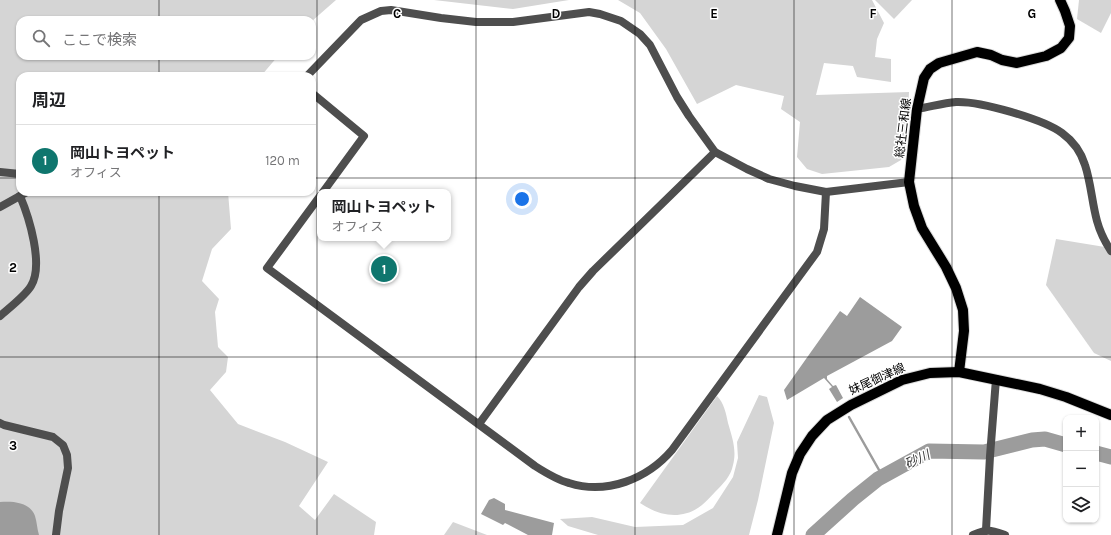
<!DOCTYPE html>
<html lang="ja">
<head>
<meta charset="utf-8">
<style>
	body { margin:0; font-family:Karla,"Noto Sans JP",sans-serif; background:#f2f2f2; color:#202124 }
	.controls { position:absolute; right:12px; bottom:12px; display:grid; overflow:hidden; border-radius:8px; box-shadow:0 1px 3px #0004 }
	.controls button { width:36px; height:36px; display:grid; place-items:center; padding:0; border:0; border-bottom:1px solid #e0e0e0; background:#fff; color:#202124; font:20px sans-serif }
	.you { position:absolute; left:522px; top:199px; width:14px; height:14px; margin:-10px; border:3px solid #fff; border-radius:50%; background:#1a73e8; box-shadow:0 0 0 6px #1a73e833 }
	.badge { display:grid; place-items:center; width:26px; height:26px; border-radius:50%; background:#0f766e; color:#fff; font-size:13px; font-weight:700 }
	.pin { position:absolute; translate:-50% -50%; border:2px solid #fff; box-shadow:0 1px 4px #0006 }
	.popup { position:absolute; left:317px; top:189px; width:134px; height:52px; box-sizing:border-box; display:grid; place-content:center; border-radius:8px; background:#fff; filter:drop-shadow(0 1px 3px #0005); font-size:13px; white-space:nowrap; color:#757577 }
	.popup b { font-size:15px; color:#202124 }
	.popup::after { content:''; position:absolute; left:50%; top:100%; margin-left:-8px; border:8px solid transparent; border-top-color:#fff }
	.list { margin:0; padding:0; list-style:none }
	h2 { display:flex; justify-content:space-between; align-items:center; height:52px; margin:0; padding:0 16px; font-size:17px }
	h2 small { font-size:13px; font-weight:400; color:#757577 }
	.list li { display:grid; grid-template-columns:26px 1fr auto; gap:12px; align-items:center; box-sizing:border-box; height:72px; padding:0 16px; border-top:1px solid #e0e0e0 }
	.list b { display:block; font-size:15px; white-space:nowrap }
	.list p { margin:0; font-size:13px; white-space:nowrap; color:#757577 }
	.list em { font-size:13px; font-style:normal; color:#757577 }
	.icon { flex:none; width:22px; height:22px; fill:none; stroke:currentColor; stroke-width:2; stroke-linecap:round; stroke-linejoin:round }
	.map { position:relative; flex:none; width:1111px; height:535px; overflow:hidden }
	.search { position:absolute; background:#fff; box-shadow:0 1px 3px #0004; left:16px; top:16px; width:300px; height:44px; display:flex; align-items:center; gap:10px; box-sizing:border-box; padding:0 14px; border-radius:12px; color:#757577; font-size:15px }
	.panel { position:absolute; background:#fff; box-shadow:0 1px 3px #0004; left:16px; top:72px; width:300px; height:124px; border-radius:12px }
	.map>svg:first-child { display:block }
	.green { fill:#d5d5d5 }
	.water { fill:#9c9c9c }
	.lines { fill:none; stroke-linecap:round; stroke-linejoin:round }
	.stream { stroke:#9c9c9c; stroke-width:2.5 }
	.river { stroke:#9c9c9c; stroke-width:15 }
	.primary-casing { stroke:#dbdbdb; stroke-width:12 }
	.street { stroke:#4e4e4e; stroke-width:8 }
	.primary { stroke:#000; stroke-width:10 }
	.grid { fill:none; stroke:#000; stroke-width:1; stroke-opacity:0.55 }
	.labels { text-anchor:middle; stroke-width:3; stroke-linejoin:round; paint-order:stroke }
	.street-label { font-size:12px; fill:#000; stroke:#fff }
	.water-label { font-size:13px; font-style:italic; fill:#3d3d3d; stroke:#fff }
	.grid-label { font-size:13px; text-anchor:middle; font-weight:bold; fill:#000; stroke:#fff; stroke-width:3; stroke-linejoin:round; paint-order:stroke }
</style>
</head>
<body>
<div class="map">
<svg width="1111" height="535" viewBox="0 0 1111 535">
	<rect width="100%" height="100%" fill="#fff"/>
	<g class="green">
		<path d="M 0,0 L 336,0 L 312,21 L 20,20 L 20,56 L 278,56 L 261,76 L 20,76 L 20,192 L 228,192 L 231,229 L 212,249 L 202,281 L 219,299 L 215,312 L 218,347 L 228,357 L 226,372 L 210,390 L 238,424 L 285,442 L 328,462 L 299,506 L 315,520 L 334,494 L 376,522 L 374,535 L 0,535 Z"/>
		<path d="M 434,0 L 569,0 L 513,9 Z"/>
		<path d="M 618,0 L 872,0 L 884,23 L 877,39 L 875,57 L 891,59 L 891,82 L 857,77 L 853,66 L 824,63 L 816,95 L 909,92 L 906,148 L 901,160 L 889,167 L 822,174 L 807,169 L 797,157 L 800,122 L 781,109 L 784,96 L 736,85 L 697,104 L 666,49 L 640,13 Z"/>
		<path d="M 875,0 L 912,0 L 894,19 Z"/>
		<path d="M 1079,0 L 1111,0 L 1111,13 L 1101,33 L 1077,19 Z"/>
		<path d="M 1056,239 L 1111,248 L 1111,361 L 1094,353 L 1046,285 Z"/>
		<path d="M 759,395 L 767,397 L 774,423 L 758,500 L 749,535 L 598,535 L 568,526 L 560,519 L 592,517 L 635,527 L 683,525 L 713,508 L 733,477 L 738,458 L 737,442 Z"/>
		<path d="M 717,396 C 724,403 726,413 728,423 C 732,437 737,450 733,465 C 731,476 723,484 715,492 C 711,496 707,501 702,505 C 682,521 659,516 640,503 Z"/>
		<path d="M 453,522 L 487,535 L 444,535 Z"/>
	</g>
	<g class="water">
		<path d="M 860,297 L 902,327 L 892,341 L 827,376 L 827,379 L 833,386 L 836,385 L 843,398 L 837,402 L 829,389 L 832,387 L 824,378 L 787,400 L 784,390 L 840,311 L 847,316 Z"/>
		<path d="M 494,498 L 505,504 L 505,510 L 554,523 L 552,535 L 528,535 L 505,523 L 503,525 L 481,514 L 489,500 Z"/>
		<path d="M 0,502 C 13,501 30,502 35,516 C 37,522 37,529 39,535 L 0,535 Z"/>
	</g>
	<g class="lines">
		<path class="stream" d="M 849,417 L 883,477"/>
		<g class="river">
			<path d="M 1096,453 L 1111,457"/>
			<path d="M 813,535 L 853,499 L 878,479 L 929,451 L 984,452 L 1032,440 L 1045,439 L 1066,445"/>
		</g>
		<g class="primary-casing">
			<g id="primary">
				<path d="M 959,372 L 964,331 L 963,310 L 956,288 L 946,267 L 922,228 L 914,206 L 909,182 L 917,109 L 924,78 L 930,69 L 939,63 L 977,52 L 991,55 L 1002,60 L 1017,63 L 1046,56 L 1061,48 L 1069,38 L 1070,26 L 1065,11 L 1060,0"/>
				<path d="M 777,535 L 792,473 L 800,454 L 812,436 L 827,420 L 851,405 L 902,380 L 930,373 L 959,372 L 1040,389 L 1066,397 L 1111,415"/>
			</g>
		</g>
		<g class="street">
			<path d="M 307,76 L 361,20 L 381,11 L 391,10 L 441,18 L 476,22 L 513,22 L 589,12 L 600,14 L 621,21 L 640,34 L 650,45 L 677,97 L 689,116 L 715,152 L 747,169 L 769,179 L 795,186 L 826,192 L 909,182"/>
			<path d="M 312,93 L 364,136 L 323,192"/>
			<path d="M 917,109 C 930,107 943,103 956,102 C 980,101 1043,119 1062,133 C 1073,141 1081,152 1085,165 C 1091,183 1092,203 1097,221 C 1100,232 1105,242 1111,251"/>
			<path d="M 0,172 L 20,174"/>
			<path d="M 320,196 L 267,268 L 535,466 C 546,473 557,480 569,483 C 607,495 647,479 672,450 L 817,252 L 824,229 L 826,192"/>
			<path d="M 0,207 L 27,192"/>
			<path d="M 0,316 C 9,308 25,296 31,286 C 44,265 29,217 20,196"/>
			<path d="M 0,423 L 4,425 L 53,437 L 63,445 L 67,455 L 68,468 L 59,511 L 56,535"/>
			<path d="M 479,424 L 579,287 L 593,271 L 715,152"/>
			<path d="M 986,530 L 990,456 L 996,379"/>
			<path d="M 973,535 C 988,529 990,530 1005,535"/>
		</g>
		<use href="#primary" class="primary"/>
	</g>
	<path class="grid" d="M 159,0 L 159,20M 317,0 L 317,535M 476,0 L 476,535M 635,0 L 635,535M 794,0 L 794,535M 952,0 L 952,535M 159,56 L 159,76M 0,178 L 20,178M 312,178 L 1111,178M 159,192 L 159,535M 0,357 L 1111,357"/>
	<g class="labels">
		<g class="street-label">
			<text transform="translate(903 128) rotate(-83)" y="4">総社三和線</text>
			<text transform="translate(877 379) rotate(-24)" y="4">妹尾御津線</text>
		</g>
		<g class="water-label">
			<text transform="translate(917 459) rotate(-25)" y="5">砂川</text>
		</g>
	</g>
	<g class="grid-label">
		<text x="397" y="18">C</text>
		<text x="556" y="18">D</text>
		<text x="714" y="18">E</text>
		<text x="873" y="18">F</text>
		<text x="1032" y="18">G</text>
		<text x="13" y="272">2</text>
		<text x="13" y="450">3</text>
	</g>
</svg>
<div class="controls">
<button>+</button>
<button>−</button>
<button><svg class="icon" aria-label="layers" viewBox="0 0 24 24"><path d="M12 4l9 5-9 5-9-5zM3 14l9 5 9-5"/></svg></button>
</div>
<div class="you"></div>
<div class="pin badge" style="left:384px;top:269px">1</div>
<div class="popup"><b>岡山トヨペット</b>オフィス</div>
<div class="search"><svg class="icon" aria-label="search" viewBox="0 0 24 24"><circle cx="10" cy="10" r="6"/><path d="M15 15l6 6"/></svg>ここで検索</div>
<section class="panel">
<h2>周辺<small></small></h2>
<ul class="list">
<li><span class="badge">1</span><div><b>岡山トヨペット</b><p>オフィス</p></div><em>120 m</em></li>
</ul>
</section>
</div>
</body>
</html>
